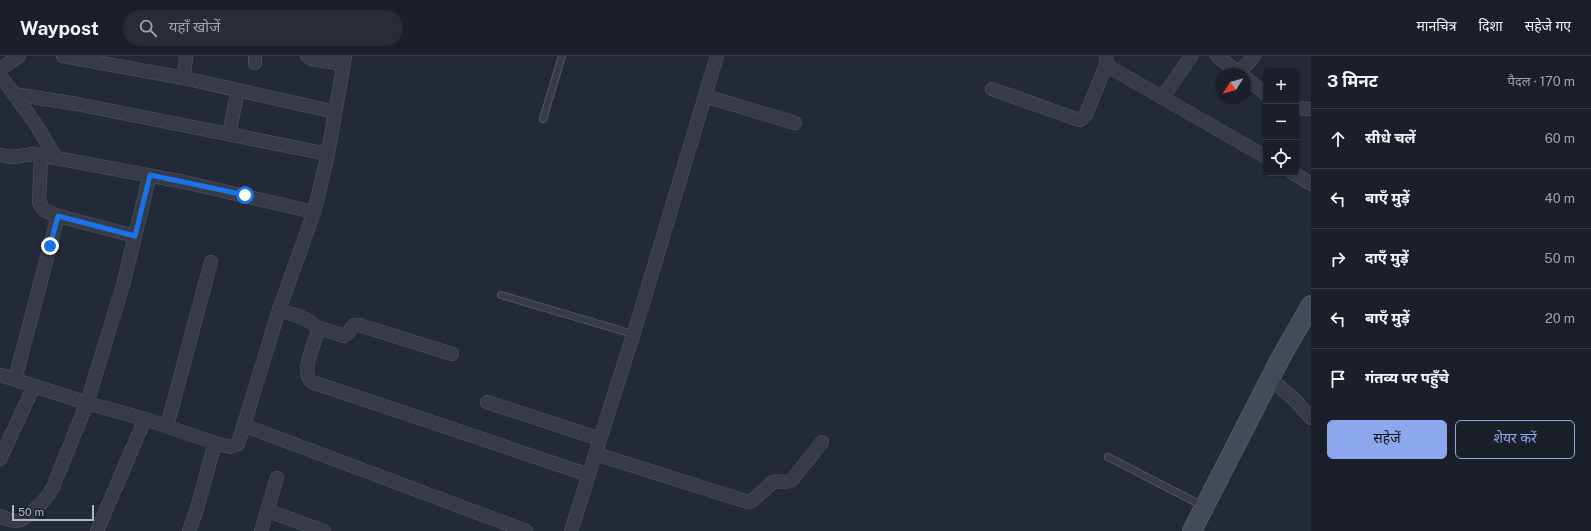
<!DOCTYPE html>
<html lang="hi">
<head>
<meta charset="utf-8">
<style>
	body { margin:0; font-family:"Public Sans","Noto Sans Devanagari",sans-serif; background:#272c35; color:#f1f3f6 }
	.controls { position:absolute; right:12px; top:12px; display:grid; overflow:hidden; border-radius:6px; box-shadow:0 1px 3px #0004 }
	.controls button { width:36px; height:36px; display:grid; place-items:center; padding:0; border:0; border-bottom:1px solid #383d46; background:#1a1f29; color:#f1f3f6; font:20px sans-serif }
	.compass { position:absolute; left:1215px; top:12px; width:36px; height:36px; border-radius:50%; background:#1a1f29; box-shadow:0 1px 3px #0004; rotate:233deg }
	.scale { position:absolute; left:12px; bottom:10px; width:82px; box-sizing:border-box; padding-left:4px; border:2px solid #b1b6c4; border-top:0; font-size:11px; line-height:14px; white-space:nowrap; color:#b1b6c4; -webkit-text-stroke:3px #1c212c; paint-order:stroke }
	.stop { position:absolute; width:12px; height:12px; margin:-9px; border:3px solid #1a73e8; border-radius:50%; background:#fff }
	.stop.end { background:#1a73e8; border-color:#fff; box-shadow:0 1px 4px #0008 }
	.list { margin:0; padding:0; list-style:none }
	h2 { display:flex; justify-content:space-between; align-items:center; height:52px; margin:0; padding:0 16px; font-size:17px }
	h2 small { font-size:13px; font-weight:400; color:#9fa2a8 }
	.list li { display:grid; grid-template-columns:26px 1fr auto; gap:12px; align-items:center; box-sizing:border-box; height:60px; padding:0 16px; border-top:1px solid #383d46 }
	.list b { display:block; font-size:15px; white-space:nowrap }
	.list em { font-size:13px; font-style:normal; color:#9fa2a8 }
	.actions { display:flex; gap:8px; padding:12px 16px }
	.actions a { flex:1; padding:9px 0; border:1px solid #8ca7ed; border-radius:6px; text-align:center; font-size:14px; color:#8ca7ed }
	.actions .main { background:#8ca7ed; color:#111 }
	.icon { flex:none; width:22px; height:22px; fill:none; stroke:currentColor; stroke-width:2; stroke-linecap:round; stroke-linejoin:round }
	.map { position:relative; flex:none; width:1311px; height:475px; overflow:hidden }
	header { display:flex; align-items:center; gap:24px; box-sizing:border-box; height:56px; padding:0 20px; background:#1a1f29; border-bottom:1px solid #383d46 }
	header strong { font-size:19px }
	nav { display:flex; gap:22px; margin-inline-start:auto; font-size:14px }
	.search { width:280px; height:36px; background:#272c35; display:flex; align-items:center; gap:10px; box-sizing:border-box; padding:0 14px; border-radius:22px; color:#9fa2a8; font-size:15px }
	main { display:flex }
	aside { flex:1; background:#1a1f29 }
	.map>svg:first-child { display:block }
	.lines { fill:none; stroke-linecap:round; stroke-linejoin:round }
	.lane-casing { stroke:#545965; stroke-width:8 }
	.street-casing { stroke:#545965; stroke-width:14 }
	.secondary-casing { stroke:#545965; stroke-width:20 }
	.lane { stroke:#363b47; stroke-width:6 }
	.street { stroke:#363b47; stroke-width:13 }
	.secondary { stroke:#454a5a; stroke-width:18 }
	.route { stroke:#1a73e8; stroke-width:5 }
</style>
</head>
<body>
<header>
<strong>Waypost</strong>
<div class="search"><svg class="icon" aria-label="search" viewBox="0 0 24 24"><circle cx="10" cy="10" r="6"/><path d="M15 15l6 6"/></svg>यहाँ खोजें</div>
<nav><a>मानचित्र</a><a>दिशा</a><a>सहेजे गए</a></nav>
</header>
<main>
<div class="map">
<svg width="1311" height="475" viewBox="0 0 1311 475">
	<rect width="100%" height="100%" fill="#232937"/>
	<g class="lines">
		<g class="lane-casing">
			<g id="lane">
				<path d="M 543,63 L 562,0"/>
				<path d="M 501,239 L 633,278"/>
				<path d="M 1108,401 L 1203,450"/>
			</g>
		</g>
		<g class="street-casing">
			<g id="street">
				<path d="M 63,0 L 184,22 L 335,56"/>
				<path d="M 307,0 L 311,3 L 344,8"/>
				<path d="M 1106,0 L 1107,7 L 1111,12 L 1266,101"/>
				<path d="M 1217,0 L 1240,18"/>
				<path d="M 255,7 L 255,0"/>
				<path d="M 0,13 L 19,0"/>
				<path d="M 1239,17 L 1254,0"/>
				<path d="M 0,19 L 35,67 L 56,102"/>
				<path d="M 184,22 L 186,0"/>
				<path d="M 1245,22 L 1266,38"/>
				<path d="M 992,33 L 1079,64 L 1082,63 L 1086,58 L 1107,7"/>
				<path d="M 14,38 L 77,48 L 328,98"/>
				<path d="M 705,40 L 795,67"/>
				<path d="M 1163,41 L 1191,0"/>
				<path d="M 1296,52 L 1311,53"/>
				<path d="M 229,78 L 238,34"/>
				<path d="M 0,99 L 13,101 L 33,98 L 56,102 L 184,126 L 314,156"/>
				<path d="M 41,100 L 39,146 L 44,154 L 58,160 L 135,180"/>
				<path d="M 1293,117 L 1311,128"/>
				<path d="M 279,254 C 290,258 316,263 318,276 C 314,288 300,317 312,326 L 589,419"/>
				<path d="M 317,271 L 344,280 L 347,278 L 353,270 L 359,269 L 452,298"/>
				<path d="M 0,319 L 87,347 L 145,363 L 215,387 L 230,391 L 238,388 L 279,254 L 314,156 L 328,98 L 345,0"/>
				<path d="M 15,323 L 58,160"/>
				<path d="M 1270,323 L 1292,341 L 1311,362"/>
				<path d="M 487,346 L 600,383"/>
				<path d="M 243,369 L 526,475"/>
				<path d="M 167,370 L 211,206"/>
				<path d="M 596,398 L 748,446 L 753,444 L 773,426 C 780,424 786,428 792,424 L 822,386"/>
				<path d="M 0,403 L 34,330"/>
				<path d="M 268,455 L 324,475"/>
				<path d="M 0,460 C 5,462 11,465 16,465 C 27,464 49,441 53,431 L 87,347 L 123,229 L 150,119"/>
				<path d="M 97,475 L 145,363"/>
				<path d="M 189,475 L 196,456 L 215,387"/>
				<path d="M 261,475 L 277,422"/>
				<path d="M 571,475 L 641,254 L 717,0"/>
			</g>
		</g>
		<g class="secondary-casing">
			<path id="secondary" d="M 1192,475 L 1280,303 L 1311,249"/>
		</g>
		<use href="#lane" class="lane"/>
		<use href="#street" class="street"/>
		<use href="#secondary" class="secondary"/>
	</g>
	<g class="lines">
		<path class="route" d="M 50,190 L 58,160 L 135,180 L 150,119 L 245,139"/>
	</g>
</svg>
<div class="controls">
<button>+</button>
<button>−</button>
<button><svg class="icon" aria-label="locate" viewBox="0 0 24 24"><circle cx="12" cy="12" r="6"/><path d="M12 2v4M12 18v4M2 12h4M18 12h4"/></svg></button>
</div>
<svg class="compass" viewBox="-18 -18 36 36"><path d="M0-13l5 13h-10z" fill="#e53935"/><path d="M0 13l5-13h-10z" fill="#9fa2a8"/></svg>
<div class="scale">50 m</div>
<div class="stop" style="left:245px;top:139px"></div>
<div class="stop end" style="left:50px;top:190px"></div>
</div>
<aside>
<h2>3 मिनट<small>पैदल · 170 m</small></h2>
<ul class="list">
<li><svg class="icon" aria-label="ahead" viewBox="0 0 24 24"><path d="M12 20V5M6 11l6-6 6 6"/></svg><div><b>सीधे चलें</b></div><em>60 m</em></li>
<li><svg class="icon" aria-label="left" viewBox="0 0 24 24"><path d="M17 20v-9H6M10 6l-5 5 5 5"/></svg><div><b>बाएँ मुड़ें</b></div><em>40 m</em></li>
<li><svg class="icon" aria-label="right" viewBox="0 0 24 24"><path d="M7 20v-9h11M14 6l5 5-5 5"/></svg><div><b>दाएँ मुड़ें</b></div><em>50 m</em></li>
<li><svg class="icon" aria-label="left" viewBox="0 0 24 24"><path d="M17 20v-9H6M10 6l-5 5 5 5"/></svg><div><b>बाएँ मुड़ें</b></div><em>20 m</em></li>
<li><svg class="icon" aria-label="arrive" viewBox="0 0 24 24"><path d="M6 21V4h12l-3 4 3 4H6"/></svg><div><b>गंतव्य पर पहुँचे</b></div></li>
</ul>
<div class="actions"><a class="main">सहेजें</a><a>शेयर करें</a></div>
</aside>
</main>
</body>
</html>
